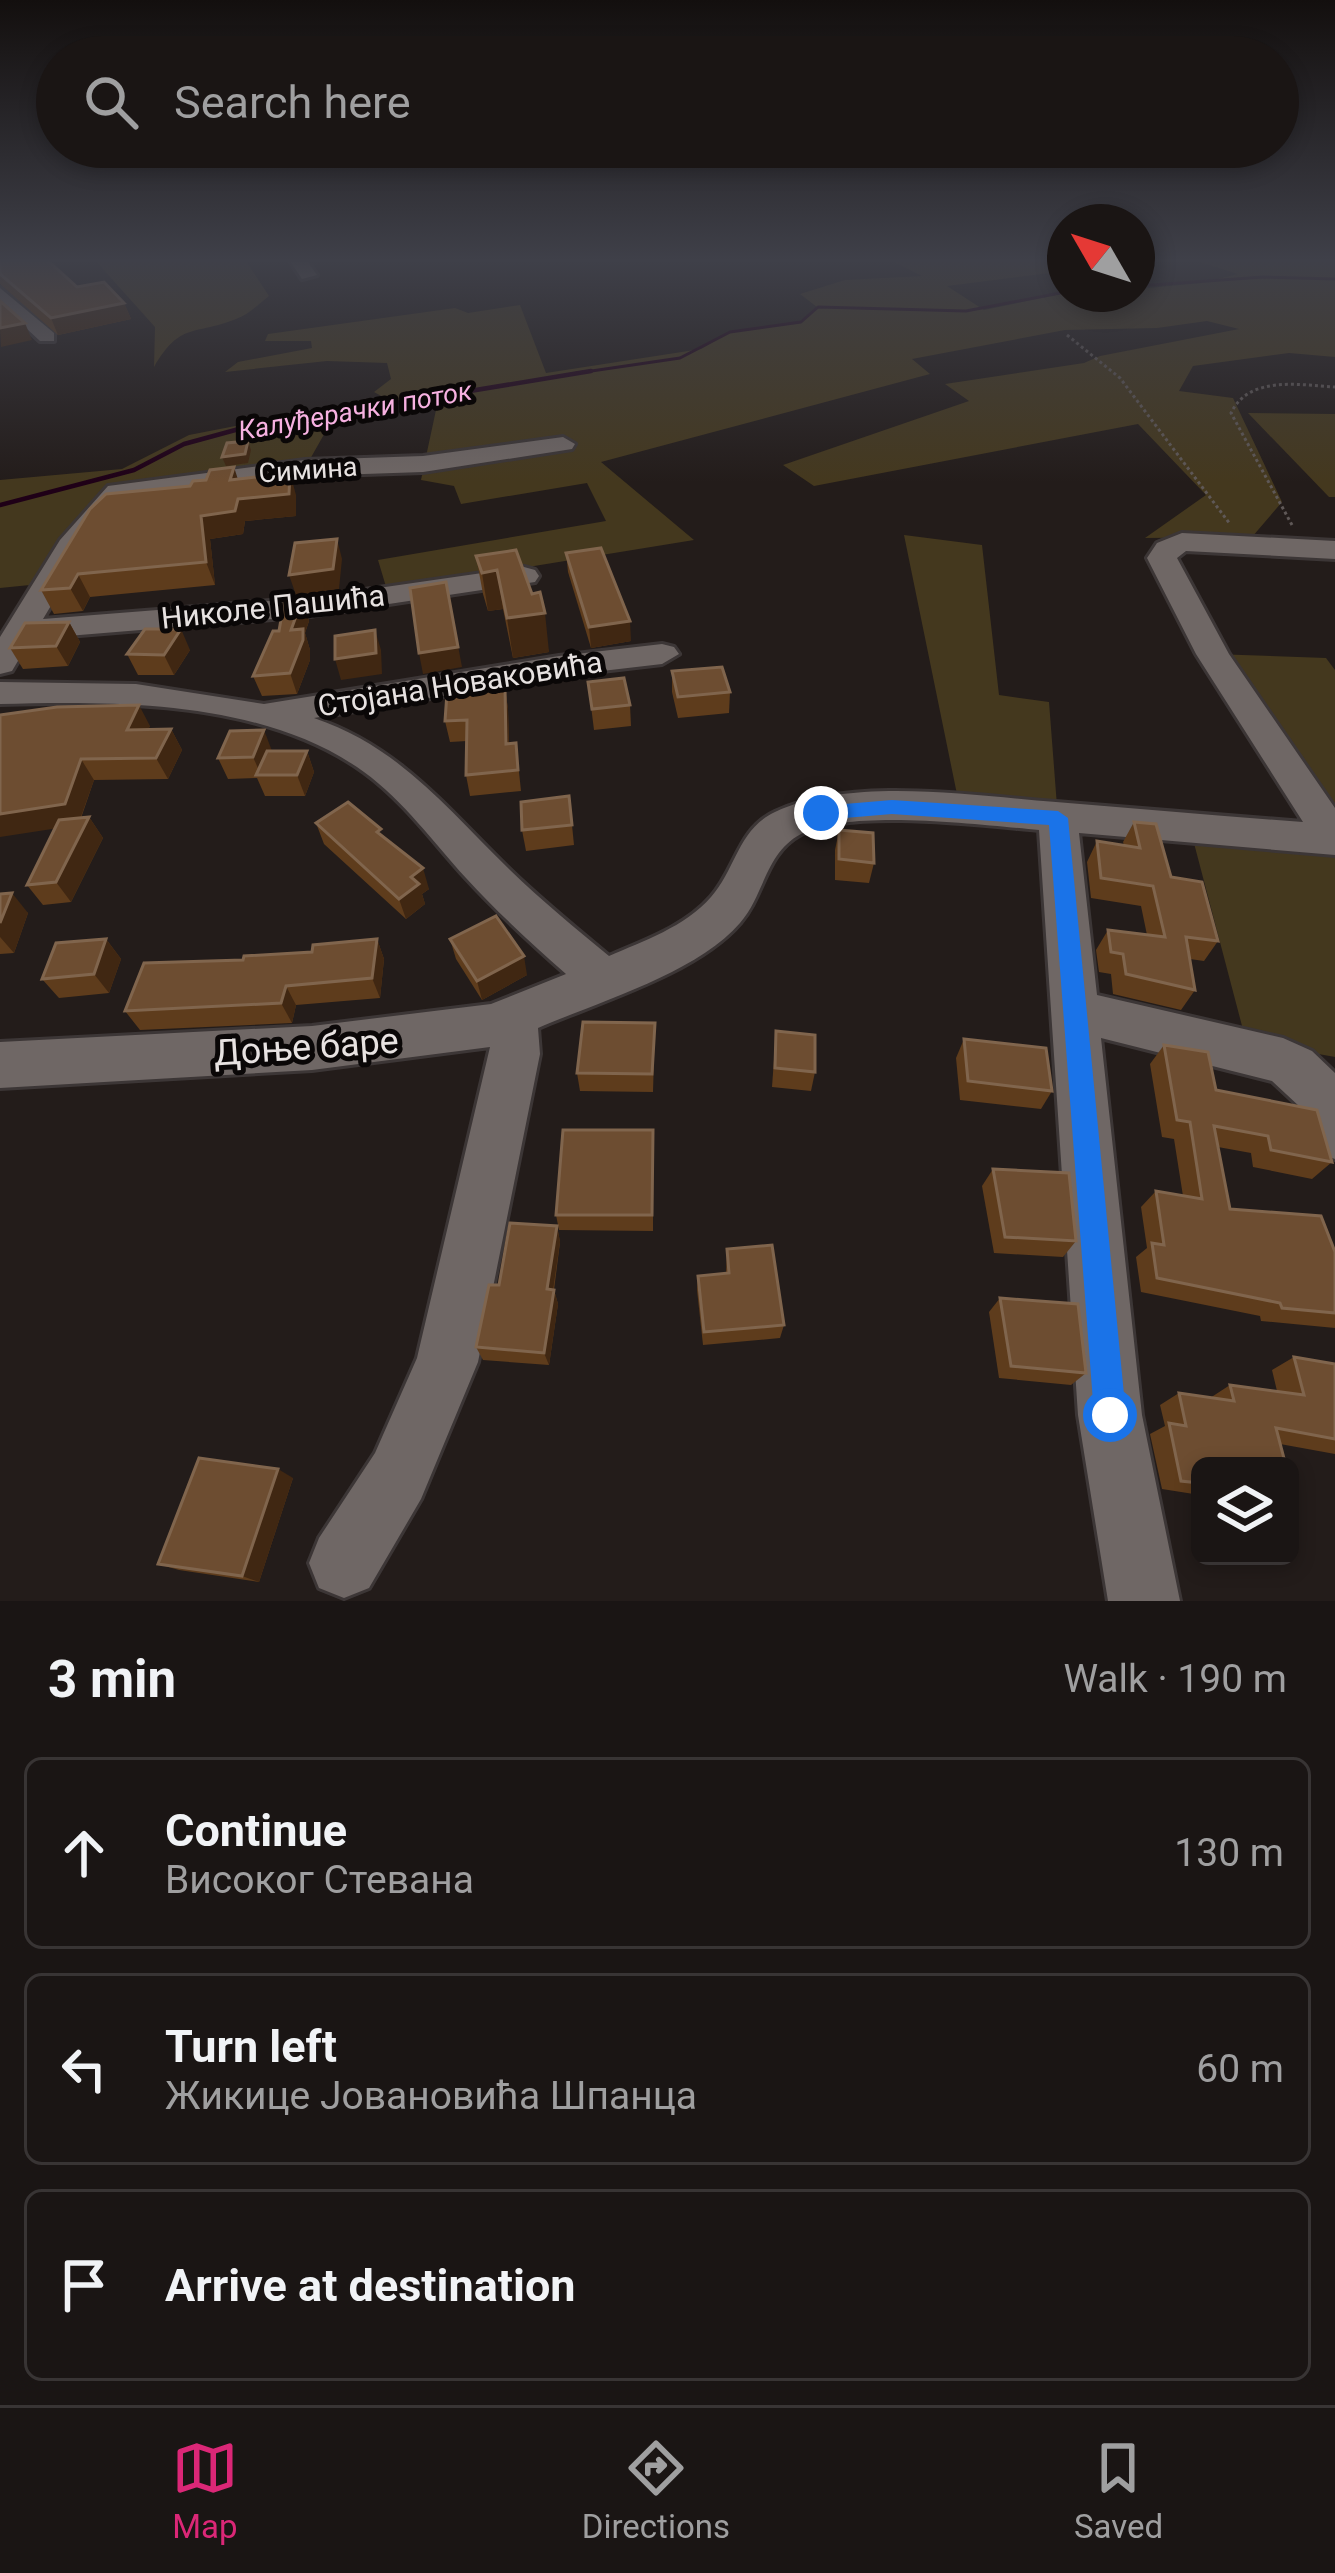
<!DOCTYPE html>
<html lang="en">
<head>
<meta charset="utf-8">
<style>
	body { margin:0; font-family:Roboto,sans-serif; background:#231e1d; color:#f1f3f6 }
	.controls { position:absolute; right:36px; bottom:36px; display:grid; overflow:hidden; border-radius:18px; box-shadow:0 6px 18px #0003 }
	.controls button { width:108px; height:108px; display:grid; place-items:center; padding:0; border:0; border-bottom:3px solid #383434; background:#1a1514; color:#f1f3f6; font:60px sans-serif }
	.compass { position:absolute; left:1047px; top:204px; width:108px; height:108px; border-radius:50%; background:#1a1514; box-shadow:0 6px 18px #0003; rotate:309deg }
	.stop { position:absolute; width:36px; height:36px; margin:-27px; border:9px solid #1a73e8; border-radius:50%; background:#fff }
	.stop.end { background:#1a73e8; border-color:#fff; box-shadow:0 3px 12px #0008 }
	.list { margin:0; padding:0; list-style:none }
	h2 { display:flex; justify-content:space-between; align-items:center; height:156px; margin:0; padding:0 48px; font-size:51px }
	h2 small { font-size:39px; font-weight:400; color:#9f9fa0 }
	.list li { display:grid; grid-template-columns:78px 1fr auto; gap:36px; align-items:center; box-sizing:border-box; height:192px; margin:0 24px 24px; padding:0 24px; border:3px solid #383434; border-radius:18px }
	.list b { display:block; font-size:45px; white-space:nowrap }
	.list p { margin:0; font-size:39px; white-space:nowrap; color:#9f9fa0 }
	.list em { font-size:39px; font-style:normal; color:#9f9fa0 }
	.icon { flex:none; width:66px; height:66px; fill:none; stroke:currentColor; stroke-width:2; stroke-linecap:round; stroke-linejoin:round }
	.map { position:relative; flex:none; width:1335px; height:1601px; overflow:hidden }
	.search { position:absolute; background:#1a1514; box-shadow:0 6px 18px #0003; left:36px; right:36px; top:36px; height:132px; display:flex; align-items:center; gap:30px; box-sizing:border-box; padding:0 42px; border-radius:66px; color:#9f9fa0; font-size:45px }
	.sheet { height:804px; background:#1a1514 }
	nav { display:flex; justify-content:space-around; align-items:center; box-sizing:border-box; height:168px; border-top:3px solid #383434; background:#1a1514; font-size:33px; color:#9f9fa0 }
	nav a { display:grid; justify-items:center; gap:6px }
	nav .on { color:#db2777 }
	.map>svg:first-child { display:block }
	.green { fill:#44381e }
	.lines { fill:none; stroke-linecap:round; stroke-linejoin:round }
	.stream-far1 { stroke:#1f0017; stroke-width:3 }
	.stream { stroke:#1f0017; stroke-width:4.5 }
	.minor-casing { stroke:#3c3636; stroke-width:6 }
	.path { stroke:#5f5857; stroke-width:3; stroke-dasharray:3 3; stroke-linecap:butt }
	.minor { fill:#6f6765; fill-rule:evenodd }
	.wall { fill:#5e3c1c }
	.shaded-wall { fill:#402712 }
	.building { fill:#6d4d31; stroke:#80654d; stroke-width:3 }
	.route { fill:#1a73e8 }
	.labels { text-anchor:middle; stroke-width:10; stroke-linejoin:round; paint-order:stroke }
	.far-water-label { font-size:27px; font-style:italic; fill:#f7b1e1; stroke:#0a0707 }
	.far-street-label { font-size:27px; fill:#e7e2e1; stroke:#0a0707 }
	.street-label { font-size:30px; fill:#e7e2e1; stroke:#0a0707 }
	.near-street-label { font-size:36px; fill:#e7e2e1; stroke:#0a0707 }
</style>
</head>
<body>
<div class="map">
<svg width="1335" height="1601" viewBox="0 0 1335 1601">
	<rect width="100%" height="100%" fill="#231c1a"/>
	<g class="green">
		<path d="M 93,258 L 244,258 L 269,296 C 259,304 248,315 236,319 C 194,336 181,321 154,367 L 155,327 Z"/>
		<path d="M 886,258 L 1065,258 L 1065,271 L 947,286 L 984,310 L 1061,294 L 1137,294 L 1137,289 L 1202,283 L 1238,274 L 1190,259 L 1137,264 L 1137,258 L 1335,258 L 1335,357 L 1289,353 L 1193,366 L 1179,391 L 1233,398 L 1282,502 L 1252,537 L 1145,538 L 1206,495 L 1138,424 L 814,486 L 783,465 L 969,401 L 945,384 L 1084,363 L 1100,356 L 1239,329 L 1207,321 L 1157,328 L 1065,330 L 912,359 L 930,374 L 601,462 L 694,540 L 387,590 L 378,560 L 606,521 L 587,483 L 461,504 L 454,486 L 421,480 L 439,396 L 395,401 L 331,422 L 305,468 L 50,583 L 0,588 L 0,480 L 122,469 L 189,435 L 383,397 L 374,392 L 391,379 L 387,363 L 327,361 L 225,372 L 238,362 L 312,348 L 311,341 L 265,341 L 268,334 L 455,308 L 468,313 L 520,305 L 546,373 L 701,349 L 730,332 L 801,322 L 817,307 L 800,294 L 845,280 L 922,276 Z"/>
		<path d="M 1248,413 L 1335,414 L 1335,497 L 1329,497 Z"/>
		<path d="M 904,535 L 982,545 L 999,695 L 1049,702 L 1058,819 L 960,809 Z"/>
		<path d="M 1213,654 L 1326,658 L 1335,670 L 1335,1057 L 1246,1041 L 1190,828 L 1334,840 Z"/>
	</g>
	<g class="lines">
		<g class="stream-far1">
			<path d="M 1137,286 L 1263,277 L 1335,279"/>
			<path d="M 571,374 L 680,358 L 730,332 L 801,322 L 818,307 L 966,311 L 1065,292"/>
		</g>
		<path class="stream" d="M 0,505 L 134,470 L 184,444 L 239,429 L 591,371"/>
		<g class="minor-casing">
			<g id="minor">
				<path d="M 288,258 L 305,258 L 317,275 L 302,279 Z"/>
				<path d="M 0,288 L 54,333 L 54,341 L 40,341 L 0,304 Z"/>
				<path d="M 563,437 L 575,444 L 572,449 L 423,472 L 305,476 L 125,499 L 97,529 L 43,619 L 309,598 L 524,567 L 535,570 L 539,576 L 535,582 L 309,616 L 31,639 L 12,671 L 0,674 L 0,637 L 60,540 L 108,486 L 305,460 L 423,456 Z"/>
				<path d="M 1182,533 L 1335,541 L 1335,559 L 1186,551 L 1177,558 L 1229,654 L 1335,808 L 1335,855 L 1079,833 L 1097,995 L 1283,1038 L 1312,1051 L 1335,1073 L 1335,1159 L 1316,1152 L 1300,1107 L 1272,1081 L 1101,1038 L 1142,1415 L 1180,1601 L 1108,1601 L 1078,1415 L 1039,830 C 982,825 851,808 801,834 C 765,853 765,894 740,923 C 697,973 598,1002 538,1028 L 540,1054 L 478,1362 L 421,1499 L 369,1588 L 344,1598 L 319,1588 L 309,1563 L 319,1538 L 375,1453 L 417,1358 L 490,1047 L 312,1070 L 0,1088 L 0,1042 L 312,1026 L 491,1004 L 566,974 C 531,943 497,912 466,878 C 433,842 404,801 364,772 C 264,700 118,701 0,704 L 0,682 L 136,684 L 264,704 L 559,656 L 662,644 L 674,647 L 679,654 L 662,664 L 559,676 L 314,718 C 400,747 447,809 510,870 C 541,900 575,928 609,956 C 643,941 685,927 711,897 C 736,869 738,829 775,812 C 852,776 974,796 1056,802 C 1139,809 1221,816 1303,822 L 1196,654 L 1147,558 L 1157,543 Z"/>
			</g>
		</g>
		<g class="path">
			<path d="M 1067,335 L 1120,378 L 1230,524"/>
			<path d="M 1292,525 L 1231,413 C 1249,375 1300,385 1335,387"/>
		</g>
		<use href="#minor" class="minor"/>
	</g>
	<g class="wall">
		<path d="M 0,258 L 70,258 L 50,262 L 77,287 L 124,303 L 131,319 L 58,335 L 0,284 Z"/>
		<path d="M 238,479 L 296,495 L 296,516 L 245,521 L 243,534 L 210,539 L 215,585 L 90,597 L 83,611 L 54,614 L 41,590 L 190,486 Z"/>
		<path d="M 516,550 L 549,652 L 513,658 L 503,609 L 488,611 L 483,594 L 476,556 Z"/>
		<path d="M 566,553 L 631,641 L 591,648 L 568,572 Z"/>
		<path d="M 302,600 L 309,621 L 305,633 L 310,650 L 310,660 L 297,694 L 262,696 L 253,676 L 279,631 Z"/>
		<path d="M 69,622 L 80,642 L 68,666 L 23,669 L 10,648 Z"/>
		<path d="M 190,650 L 174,675 L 138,675 L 127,654 Z"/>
		<path d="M 672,671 L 730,692 L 729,713 L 678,718 L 672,692 Z"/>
		<path d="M 588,682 L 630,705 L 631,726 L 594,730 Z"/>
		<path d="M 505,688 L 508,709 L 509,743 L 516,743 L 521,791 L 470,796 L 466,775 L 467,741 L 450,742 L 445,721 Z"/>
		<path d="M 0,715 L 150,726 L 148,729 L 171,729 L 182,750 L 168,779 L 94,780 L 81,818 L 89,817 L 103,838 L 71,902 L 43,905 L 27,885 L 54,829 Z"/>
		<path d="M 272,751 L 307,751 L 314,772 L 305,796 L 265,796 L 257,778 L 228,779 L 218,758 Z"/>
		<path d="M 1134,822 L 1171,877 L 1218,941 L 1204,961 L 1190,959 L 1195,990 L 1181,1010 L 1113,994 L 1111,974 L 1099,972 L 1096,950 L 1108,930 L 1147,935 L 1141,906 L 1091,898 L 1087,862 L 1097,841 L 1124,845 L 1123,842 Z"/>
		<path d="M 316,823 L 384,838 L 429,889 L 422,894 L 425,904 L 406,919 L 324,844 Z"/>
		<path d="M 572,825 L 574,845 L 526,851 L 522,830 Z"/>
		<path d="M 839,830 L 874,863 L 869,883 L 835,880 L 835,850 Z"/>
		<path d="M 0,894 L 28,913 L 14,953 L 0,954 Z"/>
		<path d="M 106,939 L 121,959 L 109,993 L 59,998 L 42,979 Z"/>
		<path d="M 377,939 L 384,959 L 380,998 L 296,1005 L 292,1023 L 140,1030 L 125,1011 L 243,960 L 312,952 Z"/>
		<path d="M 450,939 L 527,975 L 482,1000 L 456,959 Z"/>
		<path d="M 655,1023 L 653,1092 L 580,1091 L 577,1073 Z"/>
		<path d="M 776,1031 L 815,1072 L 811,1091 L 772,1087 Z"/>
		<path d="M 964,1039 L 1052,1091 L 1041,1109 L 960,1100 L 956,1058 Z"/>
		<path d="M 1164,1045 L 1216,1090 L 1332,1162 L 1312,1179 L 1253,1167 L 1251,1153 L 1218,1147 L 1230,1209 L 1335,1252 L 1335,1328 L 1261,1321 L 1260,1316 L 1141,1292 L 1136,1257 L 1147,1248 L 1141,1207 L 1156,1191 L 1183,1196 L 1174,1139 L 1162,1137 L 1150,1064 Z"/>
		<path d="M 653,1130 L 653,1231 L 559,1230 L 556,1215 Z"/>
		<path d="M 993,1169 L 1076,1241 L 1063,1257 L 994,1253 L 982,1186 Z"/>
		<path d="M 557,1226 L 560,1242 L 554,1290 L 558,1304 L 549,1365 L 483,1360 L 476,1347 L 499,1285 Z"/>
		<path d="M 727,1249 L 784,1325 L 780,1338 L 703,1345 L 697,1290 L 698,1276 L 726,1273 Z"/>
		<path d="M 1000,1298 L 1086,1373 L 1071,1385 L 999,1378 L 989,1312 Z"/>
		<path d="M 1294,1357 L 1335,1364 L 1335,1454 L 1280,1444 L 1200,1466 L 1200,1495 L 1162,1489 L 1150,1434 L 1165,1426 L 1160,1405 L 1179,1393 L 1210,1398 L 1230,1385 L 1277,1391 L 1272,1370 Z"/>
		<path d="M 293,1478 L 259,1582 L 179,1570 L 158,1564 Z"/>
	</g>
	<g class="shaded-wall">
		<path d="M 39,258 L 70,258 L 41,264 Z"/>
		<path d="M 124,303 L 131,319 L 58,335 L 51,318 Z"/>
		<path d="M 25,323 L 32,340 L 1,347 L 0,328 Z"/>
		<path d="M 248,441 L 251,450 L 248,463 L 226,466 L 222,457 Z"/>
		<path d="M 234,467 L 241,489 L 290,473 L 296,495 L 296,516 L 245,521 L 243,534 L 210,539 L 215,585 L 206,562 L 201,516 L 230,480 Z"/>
		<path d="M 337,539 L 342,559 L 339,589 L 296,595 L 289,575 Z"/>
		<path d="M 497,570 L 503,609 L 488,611 L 482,573 Z"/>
		<path d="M 78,574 L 90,597 L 83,611 L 70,588 Z"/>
		<path d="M 446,582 L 462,667 L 423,674 L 419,653 Z"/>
		<path d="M 302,600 L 309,621 L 305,633 L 310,650 L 310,660 L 297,694 L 290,673 L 291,630 Z"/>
		<path d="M 545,613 L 549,652 L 513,658 L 507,618 Z"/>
		<path d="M 630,621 L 631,641 L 591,648 L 589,627 Z"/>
		<path d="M 69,622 L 80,642 L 68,666 L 56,646 Z"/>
		<path d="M 181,629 L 190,650 L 174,675 L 164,655 Z"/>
		<path d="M 375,630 L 381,650 L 382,674 L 341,680 L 335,659 Z"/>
		<path d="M 505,688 L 508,709 L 509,764 L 506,744 Z"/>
		<path d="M 139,705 L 150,726 L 139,750 L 127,730 Z"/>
		<path d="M 171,729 L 182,750 L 168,779 L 156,758 Z"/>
		<path d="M 264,730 L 272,751 L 261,775 L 253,757 Z"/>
		<path d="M 307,751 L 314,772 L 305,796 L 297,775 Z"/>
		<path d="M 81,759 L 94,780 L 78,825 L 0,837 L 0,814 Z"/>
		<path d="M 89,817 L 103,838 L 71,902 L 56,882 Z"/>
		<path d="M 423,868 L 429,889 L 422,894 L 425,904 L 406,919 L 399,899 L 411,877 Z"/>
		<path d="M 12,893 L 28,913 L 14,953 L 0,937 L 0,923 Z"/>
		<path d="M 106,939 L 121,959 L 109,993 L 94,974 Z"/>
		<path d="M 377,939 L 384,959 L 380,998 L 372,978 Z"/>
		<path d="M 524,956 L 527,975 L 482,1000 L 477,981 Z"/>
		<path d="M 286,986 L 296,1005 L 292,1023 L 281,1003 Z"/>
		<path d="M 557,1226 L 560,1242 L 551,1304 L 547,1289 Z"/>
		<path d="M 554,1290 L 558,1304 L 549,1365 L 544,1353 Z"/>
		<path d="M 278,1469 L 293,1478 L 259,1582 L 242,1576 Z"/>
	</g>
	<g class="building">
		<path d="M 0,258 L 45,258 L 77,287 L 104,282 L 124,303 L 51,318 L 0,274 Z"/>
		<path d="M 0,301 L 25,323 L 0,328 Z"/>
		<path d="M 248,441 L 245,454 L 222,457 L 227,443 Z"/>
		<path d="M 234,467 L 230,480 L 290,473 L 289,494 L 238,499 L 235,511 L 201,516 L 206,562 L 78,574 L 70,588 L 41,590 L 90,509 L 106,494 L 190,486 L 193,481 L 206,480 L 210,470 Z"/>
		<path d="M 337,539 L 333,569 L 289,575 L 295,543 Z"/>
		<path d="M 601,548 L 630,621 L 589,627 L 566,553 Z"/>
		<path d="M 516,550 L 532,594 L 540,592 L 545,613 L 507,618 L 497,570 L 482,573 L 476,556 Z"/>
		<path d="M 446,582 L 458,647 L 419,653 L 410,588 Z"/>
		<path d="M 302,600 L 291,630 L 303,629 L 303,640 L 290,673 L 253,676 L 273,631 L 279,631 L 284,602 Z"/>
		<path d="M 69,622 L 56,646 L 10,648 L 25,623 Z"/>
		<path d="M 145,629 L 181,629 L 164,655 L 127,654 Z"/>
		<path d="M 375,630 L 376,653 L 335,659 L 335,636 Z"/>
		<path d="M 722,667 L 730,692 L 678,697 L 672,671 Z"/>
		<path d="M 624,678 L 630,705 L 592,709 L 588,682 Z"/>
		<path d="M 505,688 L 506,744 L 516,743 L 518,770 L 466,775 L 467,720 L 445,721 L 447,693 Z"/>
		<path d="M 139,705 L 127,730 L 171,729 L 156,758 L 81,759 L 65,804 L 0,814 L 0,715 L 57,707 Z"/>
		<path d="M 264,730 L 253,757 L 218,758 L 230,731 Z"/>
		<path d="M 267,751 L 307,751 L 297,775 L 256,775 Z"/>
		<path d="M 569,796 L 572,825 L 522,830 L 521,802 Z"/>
		<path d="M 348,802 L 381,829 L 377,832 L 423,868 L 411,877 L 419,884 L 399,899 L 316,823 Z"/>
		<path d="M 89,817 L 56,882 L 27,885 L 59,820 Z"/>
		<path d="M 1134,822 L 1156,824 L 1171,877 L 1202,882 L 1218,941 L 1186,937 L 1195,990 L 1126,974 L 1123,954 L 1111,952 L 1108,930 L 1165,937 L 1153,886 L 1101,878 L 1097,841 L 1140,848 Z"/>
		<path d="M 839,830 L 873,833 L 874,863 L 839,859 Z"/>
		<path d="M 12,893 L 0,923 L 0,894 Z"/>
		<path d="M 496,916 L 524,956 L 477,981 L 450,939 Z"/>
		<path d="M 106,939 L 94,974 L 42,979 L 56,943 Z"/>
		<path d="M 377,939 L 372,978 L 286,986 L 281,1003 L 125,1011 L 144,963 L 243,960 L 244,956 L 312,952 L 313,945 Z"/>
		<path d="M 583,1022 L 655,1023 L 652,1074 L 577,1073 Z"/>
		<path d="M 776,1031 L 815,1035 L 815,1072 L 775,1068 Z"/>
		<path d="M 964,1039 L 1046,1048 L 1052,1091 L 968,1081 Z"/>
		<path d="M 1164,1045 L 1208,1052 L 1216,1090 L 1317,1110 L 1332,1162 L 1271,1150 L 1268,1136 L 1214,1126 L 1230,1209 L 1321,1216 L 1335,1252 L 1335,1313 L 1282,1308 L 1280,1303 L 1157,1278 L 1152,1243 L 1164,1245 L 1156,1191 L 1202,1199 L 1190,1122 L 1177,1120 Z"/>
		<path d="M 563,1130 L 653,1130 L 652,1215 L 556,1215 Z"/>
		<path d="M 993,1169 L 1069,1173 L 1076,1241 L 1005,1237 Z"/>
		<path d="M 510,1223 L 557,1226 L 547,1289 L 554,1290 L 544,1353 L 476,1347 L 489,1285 L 499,1285 Z"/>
		<path d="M 772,1245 L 784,1325 L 704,1332 L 698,1276 L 729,1273 L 727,1249 Z"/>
		<path d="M 1000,1298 L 1078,1304 L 1086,1373 L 1011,1366 Z"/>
		<path d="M 1294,1357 L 1335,1364 L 1335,1439 L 1276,1428 L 1286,1466 L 1200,1466 L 1200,1483 L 1181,1481 L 1169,1423 L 1186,1426 L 1179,1393 L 1234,1401 L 1230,1385 L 1304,1395 Z"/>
		<path d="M 199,1458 L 278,1469 L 242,1576 L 158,1564 Z"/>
	</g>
	<linearGradient id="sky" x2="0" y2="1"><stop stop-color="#130f0e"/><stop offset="0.54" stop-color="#3f4049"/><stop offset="1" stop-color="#3f4049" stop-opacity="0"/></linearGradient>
	<rect width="1335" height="482" fill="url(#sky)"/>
	<path class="route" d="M 892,800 L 1058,811 L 1068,818 L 1126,1415 L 1121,1426 L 1110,1431 L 1099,1426 L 1094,1415 L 1049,825 L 892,814 L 821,820 L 812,813 L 821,806 Z"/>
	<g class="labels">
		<g class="far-water-label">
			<text transform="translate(355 411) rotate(-10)" y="9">Калуђерачки поток</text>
		</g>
		<g class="far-street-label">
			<text transform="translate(308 470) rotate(-4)" y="9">Симина</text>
		</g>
		<g class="street-label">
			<text transform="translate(273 607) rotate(-6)" y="10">Николе Пашића</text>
			<text transform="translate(460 684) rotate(-9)" y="10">Стојана Новаковића</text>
		</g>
		<g class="near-street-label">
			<text transform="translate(306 1046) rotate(-4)" y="13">Доње баре</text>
		</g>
	</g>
</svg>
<div class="controls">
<button><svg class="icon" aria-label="layers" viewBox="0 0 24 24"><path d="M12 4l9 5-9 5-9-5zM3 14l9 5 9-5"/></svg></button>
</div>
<svg class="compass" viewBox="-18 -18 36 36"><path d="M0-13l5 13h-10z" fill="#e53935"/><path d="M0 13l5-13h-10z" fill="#9f9fa0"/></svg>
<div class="stop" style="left:1110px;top:1415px"></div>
<div class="stop end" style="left:821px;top:813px"></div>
<div class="search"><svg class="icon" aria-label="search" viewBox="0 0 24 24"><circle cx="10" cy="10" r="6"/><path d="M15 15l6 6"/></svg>Search here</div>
</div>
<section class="sheet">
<h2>3 min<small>Walk · 190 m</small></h2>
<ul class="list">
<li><svg class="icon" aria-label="ahead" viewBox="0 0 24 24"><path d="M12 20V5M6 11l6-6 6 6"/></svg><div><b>Continue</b><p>Високог Стевана</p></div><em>130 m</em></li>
<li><svg class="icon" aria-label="left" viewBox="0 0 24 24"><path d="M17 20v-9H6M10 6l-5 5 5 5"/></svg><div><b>Turn left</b><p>Жикице Јовановића Шпанца</p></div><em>60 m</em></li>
<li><svg class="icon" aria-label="arrive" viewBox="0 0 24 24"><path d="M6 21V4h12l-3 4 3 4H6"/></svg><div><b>Arrive at destination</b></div></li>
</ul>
</section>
<nav>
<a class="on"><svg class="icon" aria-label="map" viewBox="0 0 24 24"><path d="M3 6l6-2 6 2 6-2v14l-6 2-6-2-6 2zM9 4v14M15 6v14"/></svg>Map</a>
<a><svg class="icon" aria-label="directions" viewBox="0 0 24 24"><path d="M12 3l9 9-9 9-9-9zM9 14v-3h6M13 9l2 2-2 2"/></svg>Directions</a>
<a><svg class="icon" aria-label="saved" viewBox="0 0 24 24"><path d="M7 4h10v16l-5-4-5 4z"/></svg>Saved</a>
</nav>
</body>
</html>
